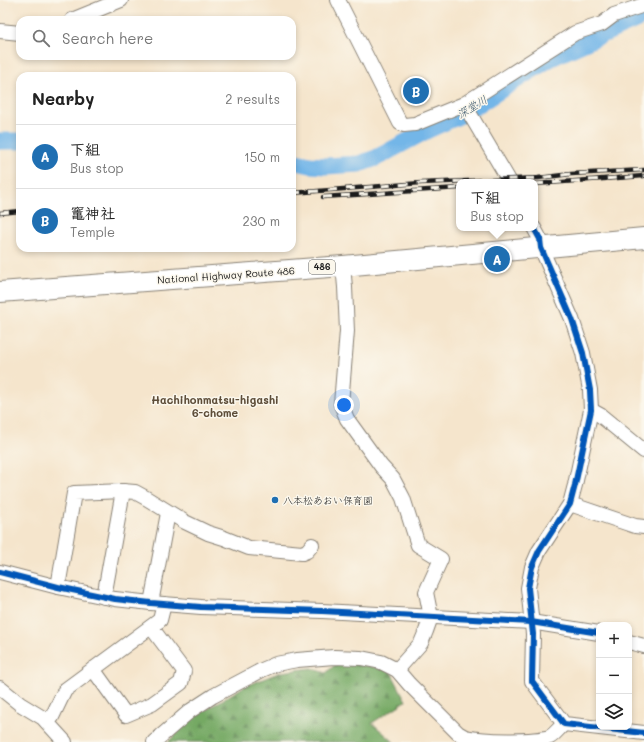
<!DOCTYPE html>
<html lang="en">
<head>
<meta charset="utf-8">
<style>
	body { margin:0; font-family:Mali,"Klee One",sans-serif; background:#f2f2f2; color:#222 }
	.controls { position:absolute; right:12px; bottom:12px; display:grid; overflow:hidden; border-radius:8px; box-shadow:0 2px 6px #0003 }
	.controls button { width:36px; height:36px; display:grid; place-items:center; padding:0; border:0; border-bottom:1px solid #e0e0e0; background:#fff; color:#222; font:20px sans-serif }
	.you { position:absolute; left:344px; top:405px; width:14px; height:14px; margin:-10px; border:3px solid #fff; border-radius:50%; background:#1a73e8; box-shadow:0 0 0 6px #1a73e833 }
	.badge { display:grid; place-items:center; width:26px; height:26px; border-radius:50%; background:#1f6fb2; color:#fff; font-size:13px; font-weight:700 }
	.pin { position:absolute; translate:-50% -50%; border:2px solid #fff; box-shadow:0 1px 4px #0006 }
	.popup { position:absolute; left:456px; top:179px; width:82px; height:52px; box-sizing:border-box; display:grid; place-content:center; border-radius:8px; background:#fff; filter:drop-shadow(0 1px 3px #0005); font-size:13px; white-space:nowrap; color:#767676 }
	.popup b { font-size:15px; color:#222 }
	.popup::after { content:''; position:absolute; left:50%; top:100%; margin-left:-8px; border:8px solid transparent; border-top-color:#fff }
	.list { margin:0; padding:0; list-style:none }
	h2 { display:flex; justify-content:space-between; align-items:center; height:52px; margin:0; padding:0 16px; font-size:17px }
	h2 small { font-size:13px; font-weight:400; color:#767676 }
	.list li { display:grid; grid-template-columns:26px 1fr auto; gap:12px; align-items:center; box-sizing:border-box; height:64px; padding:0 16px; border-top:1px solid #e0e0e0 }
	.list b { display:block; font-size:15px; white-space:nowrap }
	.list p { margin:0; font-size:13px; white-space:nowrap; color:#767676 }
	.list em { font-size:13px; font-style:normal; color:#767676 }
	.icon { flex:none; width:22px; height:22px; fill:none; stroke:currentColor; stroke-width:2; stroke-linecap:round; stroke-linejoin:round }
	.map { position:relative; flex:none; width:644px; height:742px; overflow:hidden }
	.search { position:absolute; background:#fff; box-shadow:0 2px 6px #0003; left:16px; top:16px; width:280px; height:44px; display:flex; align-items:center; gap:10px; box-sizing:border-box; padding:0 14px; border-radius:12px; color:#767676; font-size:15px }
	.panel { position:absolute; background:#fff; box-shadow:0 2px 6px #0003; left:16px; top:72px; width:280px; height:180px; border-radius:12px }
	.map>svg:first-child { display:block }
	.forest { fill:url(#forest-firs); stroke:#486240 }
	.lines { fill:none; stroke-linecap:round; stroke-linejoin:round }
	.river { stroke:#73b6e8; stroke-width:17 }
	.minor-casing { stroke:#888074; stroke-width:16 }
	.highway-casing { stroke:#888074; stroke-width:22 }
	.minor { stroke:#fff; stroke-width:14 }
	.highway { stroke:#fff; stroke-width:20 }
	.rail-casing { stroke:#1c1c1c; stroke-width:4.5 }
	.rail { stroke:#fbf7ec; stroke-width:3; stroke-dasharray:9; stroke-linecap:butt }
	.cycleway-casing { stroke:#fbf7ec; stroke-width:8 }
	.cycleway { stroke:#0057b8; stroke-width:6 }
	.poi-dot { fill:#1f6fb2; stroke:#fbf7ec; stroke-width:1.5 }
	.labels { text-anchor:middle; stroke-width:3; stroke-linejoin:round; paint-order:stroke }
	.shield { fill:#fbf7ec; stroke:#5f5e5a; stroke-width:1 }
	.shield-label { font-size:9px; font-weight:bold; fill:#1c1c1c }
	.street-label { font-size:10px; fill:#1c1c1c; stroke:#fbf7ec }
	.poi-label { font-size:10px; fill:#1c1c1c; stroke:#fbf7ec; text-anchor:start }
	.water-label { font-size:11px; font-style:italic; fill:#3f5a6e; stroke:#fbf7ec }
	.neighbourhood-label { font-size:11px; font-weight:bold; fill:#5d4d39; stroke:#fbf7ec }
</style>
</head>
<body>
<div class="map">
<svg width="644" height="742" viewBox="0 0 644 742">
	<defs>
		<pattern id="forest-firs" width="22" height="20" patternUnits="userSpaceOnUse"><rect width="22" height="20" fill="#75a964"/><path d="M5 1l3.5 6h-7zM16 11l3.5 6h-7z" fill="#5f8952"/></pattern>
	</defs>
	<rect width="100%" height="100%" fill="#fbf7ec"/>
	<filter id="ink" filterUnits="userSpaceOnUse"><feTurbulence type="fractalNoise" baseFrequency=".025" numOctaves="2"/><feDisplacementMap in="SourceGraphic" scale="8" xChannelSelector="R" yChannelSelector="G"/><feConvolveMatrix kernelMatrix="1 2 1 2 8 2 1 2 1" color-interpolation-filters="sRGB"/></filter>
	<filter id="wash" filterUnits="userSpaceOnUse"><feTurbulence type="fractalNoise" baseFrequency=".012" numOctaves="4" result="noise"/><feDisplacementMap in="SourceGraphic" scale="16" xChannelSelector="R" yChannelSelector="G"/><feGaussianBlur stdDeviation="0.9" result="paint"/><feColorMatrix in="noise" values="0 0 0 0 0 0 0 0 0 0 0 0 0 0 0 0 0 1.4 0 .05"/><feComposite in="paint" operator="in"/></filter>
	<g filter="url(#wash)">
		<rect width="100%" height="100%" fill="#f5e5cc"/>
		<path class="forest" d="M 339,661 L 390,670 L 406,701 L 372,723 L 394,742 L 168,742 L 191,719 L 245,686 L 281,672 L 312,668 L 326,673 Z"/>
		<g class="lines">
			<g class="river">
				<path d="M 0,141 L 20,141"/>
				<path d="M 292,161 L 310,165 L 326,166 L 359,164 L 376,158 L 428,130 L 463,114 L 551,58 L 644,16"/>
			</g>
		</g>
	</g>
	<g filter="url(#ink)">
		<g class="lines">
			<g class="minor-casing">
				<g id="minor">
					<path d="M 338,0 L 400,123 L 404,125 L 415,124 L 464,104 L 575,33 L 602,24 L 614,15 L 644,5"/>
					<path d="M 72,20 L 121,0"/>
					<path d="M 0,31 L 20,33"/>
					<path d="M 464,104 L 510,182"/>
					<path d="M 534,228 L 540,239 L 541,248 L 572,319 L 583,353 L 590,390 L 591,410 L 575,485 L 570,504 L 539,551 L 532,567 L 528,588 L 533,634 L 532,681 L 564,724 L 644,733"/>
					<path d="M 343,266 L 345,287 L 347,331 L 341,404 L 347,419 L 381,466 L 393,479 L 403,498 L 418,545 L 441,559 L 426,592 L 431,617 L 426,631 L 421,643 L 397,670"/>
					<path d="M 591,410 L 600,415 L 644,451"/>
					<path d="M 570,504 L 635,526 L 644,527"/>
					<path d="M 0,572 L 58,587 L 115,599 L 151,603 L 201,607 L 322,611 L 531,622 L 599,633"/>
					<path d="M 58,587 L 74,493 L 123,491 L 135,492 L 146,498 L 185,522 L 208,533 L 224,538 L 249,548 L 302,553 L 307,551 L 312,545"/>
					<path d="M 104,597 L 123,491"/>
					<path d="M 151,603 L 168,513"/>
					<path d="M 629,642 L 644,646"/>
					<path d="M 93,669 L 126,715 L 152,704 L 181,683 L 184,671 L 151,627"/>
					<path d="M 0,688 L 20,704 L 43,718 L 65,742"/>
					<path d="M 47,722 L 52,717 L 65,690 L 160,620 L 164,604"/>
					<path d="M 154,742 L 190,711 L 213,696 L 262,670 L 276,664 L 297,660 L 334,657 L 361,658 L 381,662 L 397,670 L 409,684 L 458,733 L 465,737 C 484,741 533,742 550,737 C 555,734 559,728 564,724"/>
				</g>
			</g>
			<g class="highway-casing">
				<path id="highway" d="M 0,292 L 343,266 L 644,238"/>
			</g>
			<use href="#minor" class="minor"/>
			<use href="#highway" class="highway"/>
			<g class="rail-casing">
				<g id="rail">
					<path d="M 535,184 L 644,176"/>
					<path d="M 292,193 L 421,183 L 538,178 L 571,174 L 644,170"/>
					<path d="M 323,197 L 459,188"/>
					<path d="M 0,213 L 20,211"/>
				</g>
			</g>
			<use href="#rail" class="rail"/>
			<g class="cycleway-casing">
				<g id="cycleway">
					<path d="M 534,228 L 540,239 L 541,248 L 572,319 L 583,353 L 590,390 L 591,410 L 575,485 L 570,504 L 539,551 L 532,567 L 528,588 L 533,634 L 532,681 L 564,724 L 644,733"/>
					<path d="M 0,572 L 58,587 L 115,599 L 151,603 L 201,607 L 322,611 L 531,622 L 599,633"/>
				</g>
			</g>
			<use href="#cycleway" class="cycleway"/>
		</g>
	</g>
	<circle class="poi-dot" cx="275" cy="500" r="4"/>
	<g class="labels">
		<rect class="shield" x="309" y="260" width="26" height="14" rx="3"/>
		<g class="shield-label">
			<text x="322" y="270">486</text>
		</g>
		<g class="street-label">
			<text transform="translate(226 275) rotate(-4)" y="4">National Highway Route 486</text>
		</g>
		<g class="poi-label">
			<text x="283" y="504">八本松あおい保育園</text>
		</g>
		<g class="water-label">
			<text transform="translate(472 107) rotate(-31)" y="4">深堂川</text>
		</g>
		<g class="neighbourhood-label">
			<text x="215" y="404">Hachihonmatsu-higashi<tspan x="215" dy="13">6-chome</tspan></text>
		</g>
	</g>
</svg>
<div class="controls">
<button>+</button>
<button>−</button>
<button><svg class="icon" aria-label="layers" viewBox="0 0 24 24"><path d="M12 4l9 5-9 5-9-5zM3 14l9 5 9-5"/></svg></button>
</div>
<div class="you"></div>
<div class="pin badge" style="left:497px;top:259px">A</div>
<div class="popup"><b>下組</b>Bus stop</div>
<div class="pin badge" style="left:416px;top:91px">B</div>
<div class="search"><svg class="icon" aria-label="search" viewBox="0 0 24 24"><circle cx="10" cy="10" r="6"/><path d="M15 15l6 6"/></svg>Search here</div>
<section class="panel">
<h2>Nearby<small>2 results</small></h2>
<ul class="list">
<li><span class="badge">A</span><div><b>下組</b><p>Bus stop</p></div><em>150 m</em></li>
<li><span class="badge">B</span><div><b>竃神社</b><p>Temple</p></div><em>230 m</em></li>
</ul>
</section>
</div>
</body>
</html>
